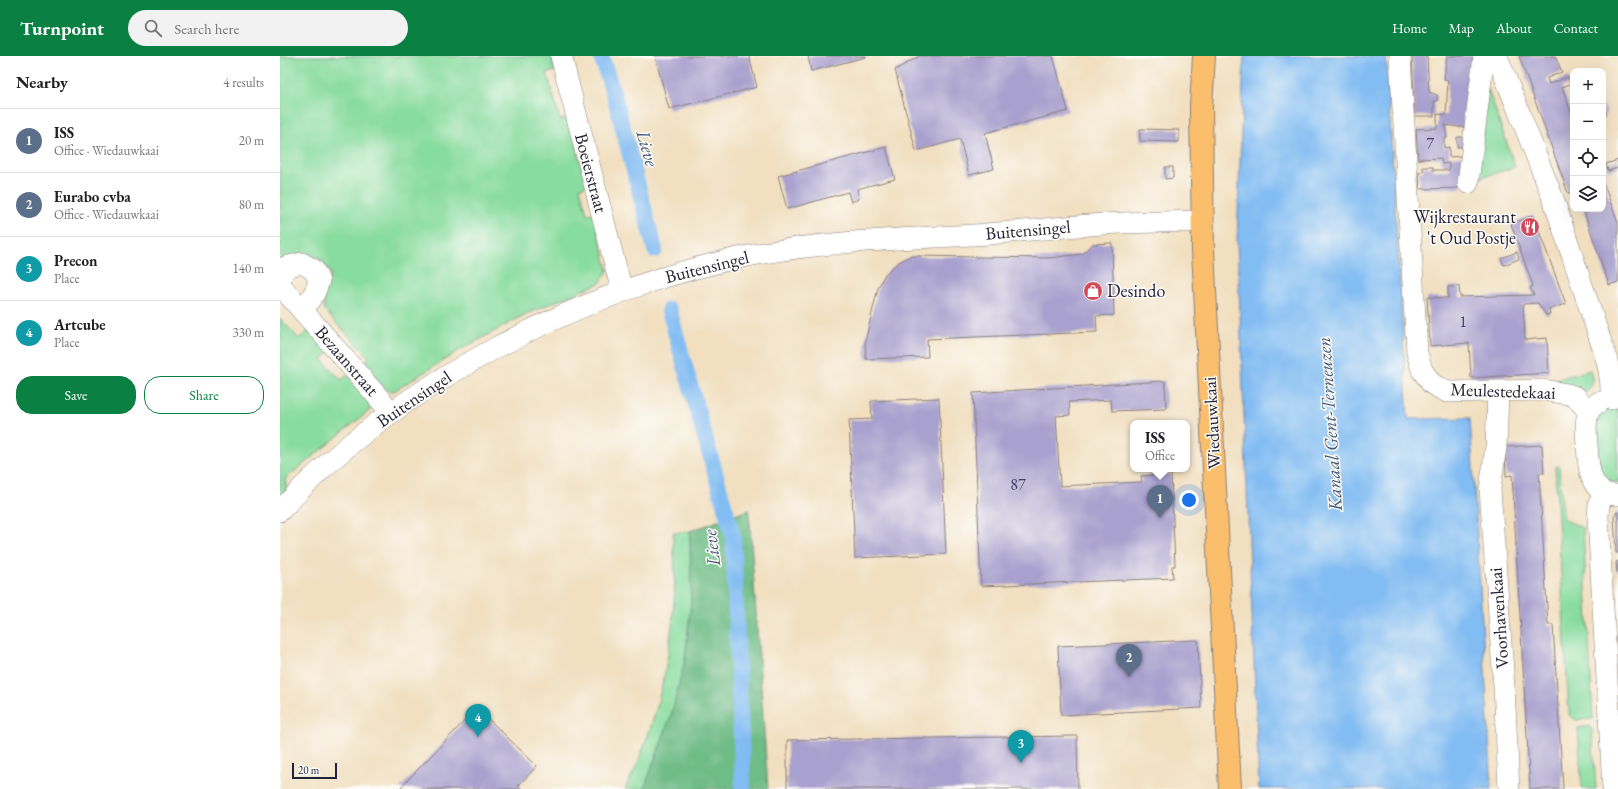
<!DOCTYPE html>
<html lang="en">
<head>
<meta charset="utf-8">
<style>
	body { margin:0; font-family:"EB Garamond",serif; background:#f2f2f2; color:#202124 }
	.controls { position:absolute; right:12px; top:12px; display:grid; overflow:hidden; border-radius:8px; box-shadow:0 4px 16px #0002 }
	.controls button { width:36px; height:36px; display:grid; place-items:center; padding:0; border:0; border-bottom:1px solid #e0e0e0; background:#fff; color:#202124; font:20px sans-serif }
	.scale { position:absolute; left:12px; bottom:10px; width:45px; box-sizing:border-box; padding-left:4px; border:2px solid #22223b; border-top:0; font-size:11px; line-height:14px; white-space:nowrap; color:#22223b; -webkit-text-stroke:3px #fdfcf7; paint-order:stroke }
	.you { position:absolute; left:909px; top:444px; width:14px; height:14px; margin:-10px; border:3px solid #fff; border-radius:50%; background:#1a73e8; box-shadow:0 0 0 6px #1a73e833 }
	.badge { display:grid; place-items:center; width:26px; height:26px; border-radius:50%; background:#0b8043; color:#fff; font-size:13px; font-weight:700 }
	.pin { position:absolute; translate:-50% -33px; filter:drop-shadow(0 1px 2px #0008) }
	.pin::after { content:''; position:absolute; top:21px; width:14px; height:12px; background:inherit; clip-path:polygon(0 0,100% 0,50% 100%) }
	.popup { position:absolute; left:850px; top:364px; width:60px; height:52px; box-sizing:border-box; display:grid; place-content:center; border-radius:8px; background:#fff; filter:drop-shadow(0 1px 3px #0005); font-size:13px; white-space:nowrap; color:#757577 }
	.popup b { font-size:15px; color:#202124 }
	.popup::after { content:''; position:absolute; left:50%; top:100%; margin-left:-8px; border:8px solid transparent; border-top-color:#fff }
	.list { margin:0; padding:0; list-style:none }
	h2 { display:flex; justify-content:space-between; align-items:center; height:52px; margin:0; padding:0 16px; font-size:17px }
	h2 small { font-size:13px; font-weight:400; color:#757577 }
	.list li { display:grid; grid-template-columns:26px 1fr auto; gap:12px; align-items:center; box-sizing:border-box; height:64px; padding:0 16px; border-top:1px solid #e0e0e0 }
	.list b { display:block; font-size:15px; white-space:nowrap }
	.list p { margin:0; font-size:13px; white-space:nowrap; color:#757577 }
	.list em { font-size:13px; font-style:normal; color:#757577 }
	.actions { display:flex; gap:8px; padding:12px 16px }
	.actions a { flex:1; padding:9px 0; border:1px solid #0b8043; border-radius:16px; text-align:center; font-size:14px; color:#0b8043 }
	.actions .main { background:#0b8043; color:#fff }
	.icon { flex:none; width:22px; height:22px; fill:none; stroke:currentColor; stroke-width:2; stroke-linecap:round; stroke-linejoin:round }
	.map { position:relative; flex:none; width:1338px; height:733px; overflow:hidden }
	header { display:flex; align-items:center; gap:24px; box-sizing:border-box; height:56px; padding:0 20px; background:#0b8043; color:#fff }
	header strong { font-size:19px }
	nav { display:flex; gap:22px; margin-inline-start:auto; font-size:14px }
	.search { width:280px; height:36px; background:#f2f2f2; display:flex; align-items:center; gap:10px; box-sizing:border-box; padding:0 14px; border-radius:22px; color:#757577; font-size:15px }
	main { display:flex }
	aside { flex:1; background:#fff }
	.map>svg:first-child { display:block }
	.green { fill:#88dc9f; stroke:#557f6d }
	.forest { fill:#6ebc86; stroke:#486f60 }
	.water { fill:#81bcf3; stroke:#526f97 }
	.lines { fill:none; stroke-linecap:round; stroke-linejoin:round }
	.canal { stroke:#81bcf3; stroke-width:16 }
	.building { fill:#a8a0ce }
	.minor-casing { stroke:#8a807e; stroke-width:22 }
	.major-casing { stroke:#8a807e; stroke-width:24 }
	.minor { stroke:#fff; stroke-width:21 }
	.major { stroke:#fabe6d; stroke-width:22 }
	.labels { text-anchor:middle; stroke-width:3; stroke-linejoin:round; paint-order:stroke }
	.number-label { font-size:16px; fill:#444260 }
	.street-label { font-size:18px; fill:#22223b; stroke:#fdfcf7 }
	.poi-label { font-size:18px; fill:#22223b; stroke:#fdfcf7; text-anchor:end }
	.water-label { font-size:19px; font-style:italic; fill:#43587b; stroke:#fdfcf7 }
</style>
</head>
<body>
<header>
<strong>Turnpoint</strong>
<div class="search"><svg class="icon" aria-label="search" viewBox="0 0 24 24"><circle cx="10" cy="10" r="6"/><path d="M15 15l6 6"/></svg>Search here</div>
<nav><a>Home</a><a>Map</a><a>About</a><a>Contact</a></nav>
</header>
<main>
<aside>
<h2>Nearby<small>4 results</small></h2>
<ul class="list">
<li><span class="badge" style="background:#5c6f8a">1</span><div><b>ISS</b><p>Office · Wiedauwkaai</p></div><em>20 m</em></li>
<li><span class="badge" style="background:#5c6f8a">2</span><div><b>Eurabo cvba</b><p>Office · Wiedauwkaai</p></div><em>80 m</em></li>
<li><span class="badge" style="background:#0f9aa8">3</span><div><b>Precon</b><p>Place</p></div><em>140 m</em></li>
<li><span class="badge" style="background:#0f9aa8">4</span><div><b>Artcube</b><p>Place</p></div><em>330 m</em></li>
</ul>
<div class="actions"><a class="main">Save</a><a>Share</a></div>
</aside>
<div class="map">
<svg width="1338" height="733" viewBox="0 0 1338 733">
	<rect width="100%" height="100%" fill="#fdfcf7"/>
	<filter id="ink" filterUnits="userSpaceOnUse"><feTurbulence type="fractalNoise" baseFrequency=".025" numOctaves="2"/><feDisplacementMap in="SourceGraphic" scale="8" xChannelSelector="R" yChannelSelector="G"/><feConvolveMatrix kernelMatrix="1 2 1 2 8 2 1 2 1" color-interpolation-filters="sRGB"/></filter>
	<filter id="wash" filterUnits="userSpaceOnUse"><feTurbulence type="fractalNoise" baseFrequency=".012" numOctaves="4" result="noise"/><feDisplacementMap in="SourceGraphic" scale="16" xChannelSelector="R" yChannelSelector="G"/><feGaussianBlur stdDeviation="0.9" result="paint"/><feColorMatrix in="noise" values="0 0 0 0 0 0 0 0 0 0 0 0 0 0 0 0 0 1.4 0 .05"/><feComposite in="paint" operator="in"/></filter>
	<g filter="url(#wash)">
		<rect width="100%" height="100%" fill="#f1dfc0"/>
		<g class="green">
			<path d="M 0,0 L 272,0 L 275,15 L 267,17 L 280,64 L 289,62 L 307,129 L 300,132 L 307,158 L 314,157 L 328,215 L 320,227 L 248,257 L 180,294 L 114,335 L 106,334 L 83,308 L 89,301 L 44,254 L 44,238 L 51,218 L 39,202 L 21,197 L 0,204 Z"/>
			<path d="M 1208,33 L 1235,111 L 1196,123 Z"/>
			<path d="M 0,262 L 19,283 L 29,274 L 49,297 L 42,303 L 61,324 L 68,319 L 89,345 L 90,354 L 5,423 L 7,434 L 0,442 Z"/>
			<path d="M 1310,314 L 1313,327 L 1308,335 L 1301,335 L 1271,325 Z"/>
			<path d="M 1332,351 L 1338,353 L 1338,427 C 1327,427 1322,420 1319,411 L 1317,363 C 1320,355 1324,352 1332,351 Z"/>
			<path d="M 1279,410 L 1283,463 L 1303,472 L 1313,663 L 1296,664 L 1289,659 L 1275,411 Z"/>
			<path d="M 410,475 L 411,546 L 405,604 L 392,657 L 364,733 L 345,733 C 374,679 390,608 394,546 C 396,523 394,500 393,477 Z"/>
			<path d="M 1309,670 L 1312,673 L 1316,733 L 1302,733 L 1298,672 Z"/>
		</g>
		<path class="forest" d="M 469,454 L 488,733 L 364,733 L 392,657 L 405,604 L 411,546 L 410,475 Z"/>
		<path class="water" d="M 964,0 L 1106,0 L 1128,363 L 1190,362 L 1212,733 L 979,733 L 957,184 Z"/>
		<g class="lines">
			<g class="canal">
				<path d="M 321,0 L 334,39 L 375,194"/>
				<path d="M 389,254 L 453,480 L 463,733"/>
			</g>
		</g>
		<g id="blocks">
			<g class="building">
				<path d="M 375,0 L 469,0 L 477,31 L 389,53 Z"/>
				<path d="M 528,0 L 586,0 L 586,1 L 531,15 Z"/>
				<path d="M 640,0 L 773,0 L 788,55 L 705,77 L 714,113 L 689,119 L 680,83 L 636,95 L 615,14 Z"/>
				<path d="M 1132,0 L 1147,0 L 1149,36 L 1157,39 L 1157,45 L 1154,45 L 1154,60 L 1135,60 Z"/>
				<path d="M 1167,0 L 1195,0 L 1187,72 L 1165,69 L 1167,82 L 1164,82 L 1164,92 L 1169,91 L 1169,101 L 1183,100 L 1181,132 L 1140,133 L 1139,116 L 1143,116 L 1143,111 L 1153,111 L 1153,114 L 1169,114 L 1169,107 L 1162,108 L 1161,102 L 1138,103 L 1136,73 L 1157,72 L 1157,58 L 1166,59 L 1168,24 L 1164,23 Z"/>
				<path d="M 1239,0 L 1275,0 L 1282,16 L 1267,22 L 1269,28 L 1288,21 L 1290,28 L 1282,31 L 1293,61 L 1293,136 L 1288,137 Z"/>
				<path d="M 1323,47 L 1327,58 L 1323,59 Z"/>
				<path d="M 860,73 L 899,74 L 899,86 L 860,85 Z"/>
				<path d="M 1177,81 L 1186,81 L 1184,91 L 1177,91 Z"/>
				<path d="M 606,91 L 615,123 L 577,133 L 579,143 L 571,146 L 568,136 L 507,153 L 498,120 Z"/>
				<path d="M 1338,104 L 1338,112 L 1328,115 L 1326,108 Z"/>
				<path d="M 885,111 L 893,111 L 893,122 L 885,123 Z"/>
				<path d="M 1323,126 L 1338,167 L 1338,226 L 1329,229 L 1303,153 L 1323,153 Z"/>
				<path d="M 1253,159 L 1286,248 L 1269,253 L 1270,258 L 1266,259 L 1258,247 L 1243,248 L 1245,284 L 1267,282 L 1269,317 L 1191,322 L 1189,287 L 1150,290 L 1147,241 L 1168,242 L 1168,231 L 1179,230 L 1180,241 L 1254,239 L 1250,232 L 1253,230 L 1231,168 Z"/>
				<path d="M 832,187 L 834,259 L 816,260 L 817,276 L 647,283 L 648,301 L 586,303 L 585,286 L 598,232 L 605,218 L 619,206 L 631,200 L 769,202 L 802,198 L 813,188 Z"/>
				<path d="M 1237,196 L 1239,203 L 1224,209 L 1221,202 Z"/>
				<path d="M 885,325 L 886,353 L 832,355 L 831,344 L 789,346 L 790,359 L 776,360 L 780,430 L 862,426 L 861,420 L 891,418 L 895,510 L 892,510 L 893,522 L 701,530 L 693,337 Z"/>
				<path d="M 659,342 L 666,498 L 575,502 L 569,364 L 592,363 L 591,345 Z"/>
				<path d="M 1262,389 L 1264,417 L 1259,417 L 1268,569 L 1273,569 L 1283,733 L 1250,733 L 1232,419 L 1226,420 L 1225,391 Z"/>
				<path d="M 1337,456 L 1338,456 L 1338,497 L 1336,497 L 1334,460 Z"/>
				<path d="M 1338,505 L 1338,516 L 1337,516 L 1336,506 Z"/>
				<path d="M 918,584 L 921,652 L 781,659 L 778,590 Z"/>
				<path d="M 197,652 L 257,710 L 238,730 L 242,733 L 119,733 Z"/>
				<path d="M 797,680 L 798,733 L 507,733 L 507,684 Z"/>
			</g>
		</g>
	</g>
	<g filter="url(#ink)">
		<use href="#blocks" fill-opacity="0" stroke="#8a807e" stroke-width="1"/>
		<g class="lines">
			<g class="minor-casing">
				<g id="minor">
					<path d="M 281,0 L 342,235"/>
					<path d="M 1120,0 L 1137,297 L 1142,314 L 1152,328 L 1167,336 L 1263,334 L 1288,338 L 1296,341 L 1309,356"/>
					<path d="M 1217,0 L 1274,145 L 1323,292 C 1329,309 1332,324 1331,343"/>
					<path d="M 1188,127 L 1204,0"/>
					<path d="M 0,225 L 5,211 L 22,207 L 34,214 L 39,225 L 35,236 L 23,255"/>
					<path d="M 0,229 L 111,356"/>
					<path d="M 1218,336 L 1216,391 L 1210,433 L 1224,630 L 1229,733"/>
					<path d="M 1319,346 C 1314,349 1310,352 1308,357 C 1305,367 1306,377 1307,388 C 1308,409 1309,440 1337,439"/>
					<path d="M 1324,437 L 1319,448 L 1318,460 L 1333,733"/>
					<path d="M 0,455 C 116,327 309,229 478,198 C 549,185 621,183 693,179 C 736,176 779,171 823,168 C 856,166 890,166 923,165"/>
				</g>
			</g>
			<g class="major-casing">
				<path id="major" d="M 924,0 L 921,51 L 923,194 L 950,733"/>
			</g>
			<use href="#minor" class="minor"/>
			<use href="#major" class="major"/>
		</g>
	</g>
	<defs>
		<g id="restaurant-disc" transform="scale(1)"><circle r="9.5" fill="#d1495b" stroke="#fdfcf7"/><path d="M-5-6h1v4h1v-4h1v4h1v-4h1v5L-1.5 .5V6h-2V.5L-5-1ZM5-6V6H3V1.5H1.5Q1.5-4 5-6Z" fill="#fff"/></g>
		<g id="shop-disc" transform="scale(1)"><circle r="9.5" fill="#d1495b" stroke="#fdfcf7"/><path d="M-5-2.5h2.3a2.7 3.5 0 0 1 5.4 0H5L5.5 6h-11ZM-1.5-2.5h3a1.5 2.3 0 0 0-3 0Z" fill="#fff"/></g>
	</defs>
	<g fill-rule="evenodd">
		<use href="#restaurant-disc" x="1250" y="171"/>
		<use href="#shop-disc" x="813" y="235"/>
	</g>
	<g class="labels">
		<g class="number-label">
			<text x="1150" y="93">7</text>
			<text x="1183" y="271">1</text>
			<text x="738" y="434">87</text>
		</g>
		<g class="street-label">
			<text transform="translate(311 117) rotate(75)" y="6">Boeierstraat</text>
			<text transform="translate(748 174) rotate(-5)" y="6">Buitensingel</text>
			<text transform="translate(427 211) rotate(-14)" y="6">Buitensingel</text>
			<text transform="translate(67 305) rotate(49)" y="6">Bezaanstraat</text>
			<text transform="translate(1223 335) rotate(2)" y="6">Meulestedekaai</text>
			<text transform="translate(134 343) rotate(-34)" y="6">Buitensingel</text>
			<text transform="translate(932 367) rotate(-93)" y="6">Wiedauwkaai</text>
			<text transform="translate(1219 562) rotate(-94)" y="6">Voorhavenkaai</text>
		</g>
		<g class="poi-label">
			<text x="1236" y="167">Wijkrestaurant<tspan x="1236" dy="21">'t Oud Postje</tspan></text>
			<text x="827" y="241" text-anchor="start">Desindo</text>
		</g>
		<g class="water-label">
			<text transform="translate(368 92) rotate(74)" y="7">Lieve</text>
			<text transform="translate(1049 368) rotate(-94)" y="7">Kanaal Gent-Terneuzen</text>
			<text transform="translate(431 492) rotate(-97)" y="7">Lieve</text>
		</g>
	</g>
</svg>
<div class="controls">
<button>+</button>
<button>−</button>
<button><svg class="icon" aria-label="locate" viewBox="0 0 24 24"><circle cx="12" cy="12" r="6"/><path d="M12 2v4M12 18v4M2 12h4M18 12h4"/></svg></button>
<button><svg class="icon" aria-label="layers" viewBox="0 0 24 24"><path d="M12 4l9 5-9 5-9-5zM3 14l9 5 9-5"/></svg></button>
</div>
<div class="scale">20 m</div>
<div class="you"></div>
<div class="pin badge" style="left:880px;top:462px;background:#5c6f8a">1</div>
<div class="popup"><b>ISS</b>Office</div>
<div class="pin badge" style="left:849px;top:621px;background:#5c6f8a">2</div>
<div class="pin badge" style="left:741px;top:707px;background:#0f9aa8">3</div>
<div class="pin badge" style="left:198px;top:681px;background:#0f9aa8">4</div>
</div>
</main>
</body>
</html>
